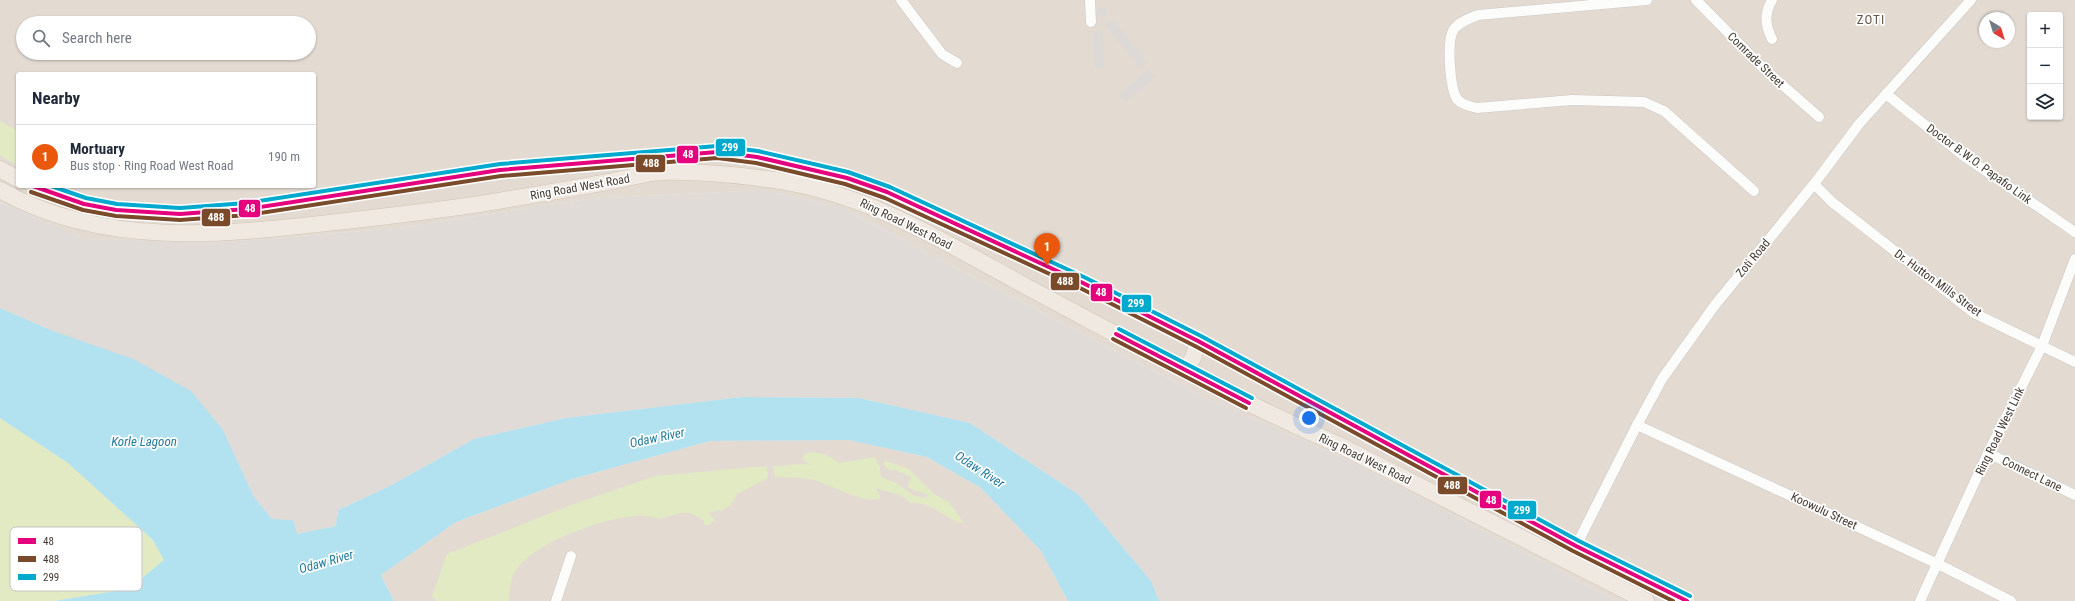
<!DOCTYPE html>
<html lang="en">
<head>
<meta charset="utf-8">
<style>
	body { margin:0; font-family:"Roboto Condensed",sans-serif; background:#f2f2f3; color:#1f2937 }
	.controls { position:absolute; right:12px; top:12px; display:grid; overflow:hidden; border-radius:4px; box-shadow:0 1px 3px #0004 }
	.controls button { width:36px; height:36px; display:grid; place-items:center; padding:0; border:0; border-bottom:1px solid #e0e1e3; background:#fff; color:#1f2937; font:20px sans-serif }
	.compass { position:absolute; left:1979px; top:12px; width:36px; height:36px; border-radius:50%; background:#fff; box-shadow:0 1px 3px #0004; rotate:142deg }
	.you { position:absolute; left:1309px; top:418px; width:14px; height:14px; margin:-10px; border:3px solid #fff; border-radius:50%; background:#1a73e8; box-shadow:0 0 0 6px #1a73e833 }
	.badge { display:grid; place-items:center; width:26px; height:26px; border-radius:50%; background:#ea580c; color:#fff; font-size:13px; font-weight:700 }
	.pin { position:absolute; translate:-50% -33px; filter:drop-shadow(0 1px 2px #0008) }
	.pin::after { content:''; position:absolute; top:21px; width:14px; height:12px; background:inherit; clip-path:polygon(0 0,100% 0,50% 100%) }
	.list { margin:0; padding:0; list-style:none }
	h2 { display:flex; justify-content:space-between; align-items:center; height:52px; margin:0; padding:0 16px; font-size:17px }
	h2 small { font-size:13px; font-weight:400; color:#747a83 }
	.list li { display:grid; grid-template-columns:26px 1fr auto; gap:12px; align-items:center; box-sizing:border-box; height:64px; padding:0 16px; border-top:1px solid #e0e1e3 }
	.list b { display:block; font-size:15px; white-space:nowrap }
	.list p { margin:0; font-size:13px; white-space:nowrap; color:#747a83 }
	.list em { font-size:13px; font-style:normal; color:#747a83 }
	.icon { flex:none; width:22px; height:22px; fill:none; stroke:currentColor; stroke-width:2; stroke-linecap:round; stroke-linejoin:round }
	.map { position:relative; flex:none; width:2075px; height:601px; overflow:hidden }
	.search { position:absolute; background:#fff; box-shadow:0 1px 3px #0004; left:16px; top:16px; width:300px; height:44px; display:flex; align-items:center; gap:10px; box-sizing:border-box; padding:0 14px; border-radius:22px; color:#747a83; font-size:15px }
	.panel { position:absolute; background:#fff; box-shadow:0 1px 3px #0004; left:16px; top:72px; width:300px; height:116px; border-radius:4px }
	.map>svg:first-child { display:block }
	.residential { fill:#e3dbd2; fill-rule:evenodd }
	.industrial { fill:#e1dbd7 }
	.green { fill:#e1eac3 }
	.parking { fill:#ddd9d6 }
	.water { fill:#b2e1f0 }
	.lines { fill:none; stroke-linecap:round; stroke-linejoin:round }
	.minor-casing { stroke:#cbc6c2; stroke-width:11 }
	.primary-casing { stroke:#d2c3b2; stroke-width:17 }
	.minor { stroke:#fcfcfb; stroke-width:10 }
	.primary { stroke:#f0e9e2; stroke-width:16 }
	.bus-1-casing { stroke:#fff; stroke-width:7 }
	.bus-2-casing { stroke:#fff; stroke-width:7 }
	.bus-3-casing { stroke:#fff; stroke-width:7 }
	.bus-1 { stroke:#e5007d; stroke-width:4 }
	.bus-2 { stroke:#7a4b2a; stroke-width:4 }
	.bus-3 { stroke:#00a9ce; stroke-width:4 }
	.labels { text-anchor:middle; stroke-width:3.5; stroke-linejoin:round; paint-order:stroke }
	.street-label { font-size:12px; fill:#443a32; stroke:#fff }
	.neighbourhood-label { font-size:13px; letter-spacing:1px; fill:#675649; stroke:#fff }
	.water-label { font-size:13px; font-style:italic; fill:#237c9c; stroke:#fff }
	.key { fill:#fff; stroke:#c7c4c2; stroke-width:1 }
	.key-label { font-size:11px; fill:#443a32 }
	.line-badge { stroke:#fff; stroke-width:1.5 }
	.badge-label { font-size:11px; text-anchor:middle; font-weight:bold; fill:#fff }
</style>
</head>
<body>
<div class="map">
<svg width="2075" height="601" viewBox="0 0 2075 601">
	<rect width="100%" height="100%" fill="#eeeae6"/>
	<g class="residential">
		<path d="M 0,0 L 2075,0 L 2075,601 L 1617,601 L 1348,460 L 1202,396 L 842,208 L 761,190 L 588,199 L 398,228 L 225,242 L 85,239 L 0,202 ZM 2030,15 L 2060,15 L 2060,117 L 2030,117 ZM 1985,18 L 2009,18 L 2009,42 L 1985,42 ZM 23,23 L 309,23 L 309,53 L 23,53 ZM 18,74 L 314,74 L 314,186 L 18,186 Z"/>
		<path d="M 849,440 L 927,457 L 981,488 L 1041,551 L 1068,601 L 394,601 L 381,575 L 456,522 L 572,479 L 710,441 Z"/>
	</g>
	<path class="industrial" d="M 761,190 L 842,208 L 1202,396 L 1348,460 L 1617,601 L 1159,601 L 1151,581 L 1079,495 L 970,423 L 859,398 L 742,397 L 566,418 L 474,439 L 388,487 L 338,510 L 336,526 L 297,534 L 272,519 L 254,497 L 223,430 L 53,331 L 0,308 L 0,202 L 85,239 L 225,242 L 398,228 L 588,199 Z"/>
	<g class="green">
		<path d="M 0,121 L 18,131 L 18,166 L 0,155 Z"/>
		<path d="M 0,418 L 68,463 L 153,540 L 165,561 L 129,589 L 54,601 L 0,601 Z"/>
		<path d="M 810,452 L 824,454 L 840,463 L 875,457 L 880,467 L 881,477 L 896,483 L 915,496 L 924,498 L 929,495 L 908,488 L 909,482 L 912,477 L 895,470 L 889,470 L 883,463 L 886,461 L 909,469 L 934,494 L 949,502 L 964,523 C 954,522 940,512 931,507 C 925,504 916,503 909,502 C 903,493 886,492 876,488 L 881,498 C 862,505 830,483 809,479 C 798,477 787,478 775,477 L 773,466 C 785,467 799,462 811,465 L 802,459 L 805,454 Z"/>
		<path d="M 767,466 L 768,478 L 737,494 L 733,502 L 724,510 L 709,512 L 710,516 L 715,519 L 709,525 L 704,525 L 704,521 C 684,507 681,514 660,519 C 653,517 644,515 636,516 C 604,518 529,543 514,574 C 510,581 509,593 509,601 L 437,601 L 432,596 L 447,554 L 574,504 L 655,476 Z"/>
	</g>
	<g class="parking">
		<path d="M 1107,7 L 1107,16 L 1094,17 L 1094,8 Z"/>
		<path d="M 1113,20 L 1147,62 L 1140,68 L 1106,26 Z"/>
		<path d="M 1093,31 L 1103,31 L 1104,67 L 1094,68 Z"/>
		<path d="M 1149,69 L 1155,77 L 1125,102 L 1119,95 Z"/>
	</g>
	<path class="water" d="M 0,308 L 53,331 L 133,359 L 191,391 L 223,430 L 254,497 L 272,519 L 293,520 L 297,534 L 336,526 L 338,510 L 388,487 L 474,439 L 566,418 L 742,397 L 859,398 L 970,423 L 1079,495 L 1151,581 L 1159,601 L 1068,601 L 1041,551 L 981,488 L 927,457 L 849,440 L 710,441 L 572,479 L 456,522 L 381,575 L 394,601 L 54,601 L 129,589 L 164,560 L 153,540 L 68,463 L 0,418 Z"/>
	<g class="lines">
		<g class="minor-casing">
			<g id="minor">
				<path d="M 901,0 L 942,54 L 957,63"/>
				<path d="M 1090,0 L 1091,22"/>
				<path d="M 1647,0 L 1478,15 C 1470,18 1459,22 1454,29 C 1446,40 1450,88 1457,99 C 1462,105 1470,106 1477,108 L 1572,100 L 1644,102 L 1664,111 L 1754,191"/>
				<path d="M 1696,0 L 1763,68 L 1819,117"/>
				<path d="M 1772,0 C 1764,14 1765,25 1772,39"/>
				<path d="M 1886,94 L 1964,156 L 2075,232"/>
				<path d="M 1814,184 L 1832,202 L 1974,313 L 2075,362"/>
				<path d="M 1637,425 L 1938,564 L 2011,601"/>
				<path d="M 1988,453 L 2075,495"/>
				<path d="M 1576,546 L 1637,425 L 1662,379 L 1715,305 L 1814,184 L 1859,124 L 1971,0"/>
				<path d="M 556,601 L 571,556"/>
				<path d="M 1920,601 L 1988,453 L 2042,346 L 2075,259"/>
			</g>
		</g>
		<g class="primary-casing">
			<g id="primary">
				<path d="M 0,169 L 18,179"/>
				<path d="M 33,186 L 84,204 L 116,210 L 180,214 L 247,209 L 500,170 L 717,152 L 757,157 L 847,178 L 887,192 L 1083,283 L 1198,341 L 1576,546 L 1687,601"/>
				<path d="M 0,190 C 107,250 230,234 346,221 C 403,214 459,209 515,198 C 548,193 580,187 613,181 C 629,178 645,173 661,172 C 699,171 737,175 774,180 C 868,193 946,243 1027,287 C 1129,341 1231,398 1337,444 L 1646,601"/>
				<path d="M 1184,371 L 1193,358 L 1198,341"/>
			</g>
		</g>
		<use href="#minor" class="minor"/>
		<use href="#primary" class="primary"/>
		<g class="bus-1-casing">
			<g id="bus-1">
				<path d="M 33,186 L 84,204 L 116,210 L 180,214 L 247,209 L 500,170 L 717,152 L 757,157 L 847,178 L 887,192 L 1083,283 L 1198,341 L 1576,546 L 1687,601"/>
				<path d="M 1116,334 L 1249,403"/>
			</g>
		</g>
		<g class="bus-2-casing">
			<g id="bus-2">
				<path d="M 31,192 L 83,210 L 116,216 L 180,220 L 248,215 L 501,176 L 717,158 L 756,163 L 845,184 L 885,198 L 1080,288 L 1195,346 L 1573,551 L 1673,601"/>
				<path d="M 1113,339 L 1246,408"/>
			</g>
		</g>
		<g class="bus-3-casing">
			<g id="bus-3">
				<path d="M 51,186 L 86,198 L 117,204 L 180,208 L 246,203 L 500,164 L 717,146 L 758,151 L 848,172 L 890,187 L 1086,278 L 1201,336 L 1579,541 L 1690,596"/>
				<path d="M 1119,329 L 1252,398"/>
			</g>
		</g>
		<use href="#bus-1" class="bus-1"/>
		<use href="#bus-2" class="bus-2"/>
		<use href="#bus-3" class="bus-3"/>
	</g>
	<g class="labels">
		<g class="street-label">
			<text transform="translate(1756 60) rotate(44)" y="4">Comrade Street</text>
			<text transform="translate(1979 164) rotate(36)" y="4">Doctor B.W.O. Papafio Link</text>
			<text transform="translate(580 187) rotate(-10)" y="4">Ring Road West Road</text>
			<text transform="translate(906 224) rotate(26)" y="4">Ring Road West Road</text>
			<text transform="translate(1753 258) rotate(-50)" y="4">Zoti Road</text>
			<text transform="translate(1938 283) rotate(36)" y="4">Dr. Hutton Mills Street</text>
			<text transform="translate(2000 431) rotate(-64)" y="4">Ring Road West Link</text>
			<text transform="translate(1365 459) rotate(26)" y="4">Ring Road West Road</text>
			<text transform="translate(2032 474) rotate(26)" y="4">Connect Lane</text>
			<text transform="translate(1824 511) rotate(25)" y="4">Koowulu Street</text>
		</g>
		<g class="neighbourhood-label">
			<text x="1871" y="24">ZOTI</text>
		</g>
		<g class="water-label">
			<text transform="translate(657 437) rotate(-12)" y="5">Odaw River</text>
			<text x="144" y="446">Korle Lagoon</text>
			<text transform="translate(980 469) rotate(33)" y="5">Odaw River</text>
			<text transform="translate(326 561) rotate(-16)" y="5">Odaw River</text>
		</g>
	</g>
	<rect x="10" y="527" width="132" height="64" rx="6" class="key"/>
	<rect x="18" y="538" width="18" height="6" fill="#e5007d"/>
	<rect x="18" y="556" width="18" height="6" fill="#7a4b2a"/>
	<rect x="18" y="574" width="18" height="6" fill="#00a9ce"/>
	<g class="key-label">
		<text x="43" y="545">48</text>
		<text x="43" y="563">488</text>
		<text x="43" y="581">299</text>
	</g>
	<g class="line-badge">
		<rect x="715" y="138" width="31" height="19" rx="4" fill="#00a9ce"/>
		<rect x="676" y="145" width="23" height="19" rx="4" fill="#e5007d"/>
		<rect x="635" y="154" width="31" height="19" rx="4" fill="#7a4b2a"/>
		<rect x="238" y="199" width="23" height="19" rx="4" fill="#e5007d"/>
		<rect x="201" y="208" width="30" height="19" rx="4" fill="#7a4b2a"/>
		<rect x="1050" y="272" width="30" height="19" rx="4" fill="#7a4b2a"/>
		<rect x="1090" y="283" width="23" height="19" rx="4" fill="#e5007d"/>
		<rect x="1121" y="294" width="31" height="19" rx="4" fill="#00a9ce"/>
		<rect x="1437" y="476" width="31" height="19" rx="4" fill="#7a4b2a"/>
		<rect x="1479" y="490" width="23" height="19" rx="4" fill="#e5007d"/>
		<rect x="1507" y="500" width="30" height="20" rx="4" fill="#00a9ce"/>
	</g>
	<g class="badge-label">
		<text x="730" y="151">299</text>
		<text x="688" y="158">48</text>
		<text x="651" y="167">488</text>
		<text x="250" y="212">48</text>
		<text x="216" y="221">488</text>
		<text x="1065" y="285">488</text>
		<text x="1101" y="296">48</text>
		<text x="1136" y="307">299</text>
		<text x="1452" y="489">488</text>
		<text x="1491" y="504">48</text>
		<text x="1522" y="514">299</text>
	</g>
</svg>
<div class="controls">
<button>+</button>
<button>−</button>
<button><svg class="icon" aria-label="layers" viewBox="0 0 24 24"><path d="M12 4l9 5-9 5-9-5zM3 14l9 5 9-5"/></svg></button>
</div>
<svg class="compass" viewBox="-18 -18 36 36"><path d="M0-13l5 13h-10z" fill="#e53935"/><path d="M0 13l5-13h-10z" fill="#747a83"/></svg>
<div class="you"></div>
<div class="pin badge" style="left:1047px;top:266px">1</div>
<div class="search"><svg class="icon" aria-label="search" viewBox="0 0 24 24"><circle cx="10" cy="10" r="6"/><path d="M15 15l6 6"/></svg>Search here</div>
<section class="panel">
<h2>Nearby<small></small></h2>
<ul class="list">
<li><span class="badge">1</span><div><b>Mortuary</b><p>Bus stop · Ring Road West Road</p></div><em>190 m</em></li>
</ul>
</section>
</div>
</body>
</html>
